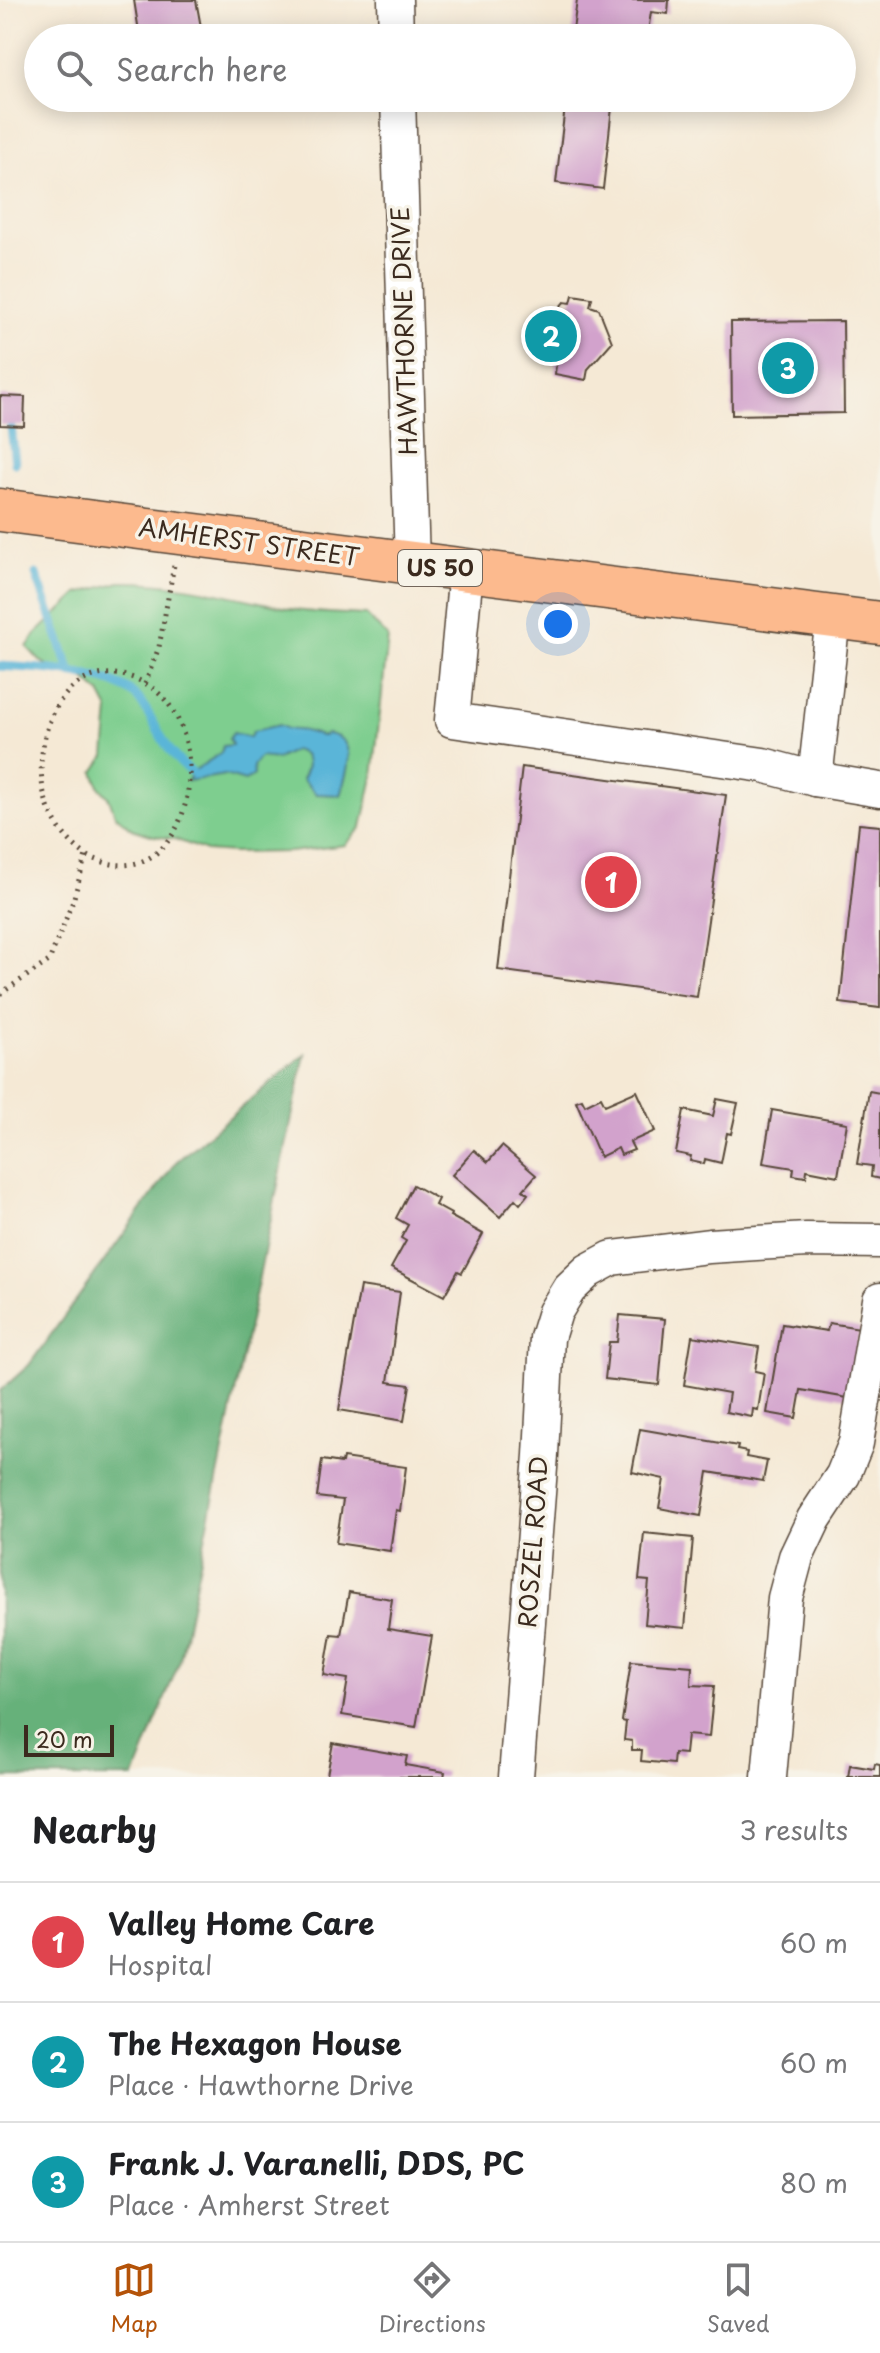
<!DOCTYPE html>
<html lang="en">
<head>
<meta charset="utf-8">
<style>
	body { margin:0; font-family:"Playpen Sans",sans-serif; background:#f2f2f2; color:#202124 }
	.scale { position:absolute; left:24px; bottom:20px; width:90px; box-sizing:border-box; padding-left:8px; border:4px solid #3b2a1e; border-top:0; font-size:22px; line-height:28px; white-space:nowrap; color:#3b2a1e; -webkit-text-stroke:6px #f7f3e8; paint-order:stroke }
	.you { position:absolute; left:558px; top:624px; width:28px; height:28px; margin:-20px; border:6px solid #fff; border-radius:50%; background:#1a73e8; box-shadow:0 0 0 12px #1a73e833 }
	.badge { display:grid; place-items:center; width:52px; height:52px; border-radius:50%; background:#b45309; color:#fff; font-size:26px; font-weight:700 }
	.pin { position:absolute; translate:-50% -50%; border:4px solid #fff; box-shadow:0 2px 8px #0006 }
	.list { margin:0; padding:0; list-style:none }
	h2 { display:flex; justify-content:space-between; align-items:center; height:104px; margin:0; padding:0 32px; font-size:34px }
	h2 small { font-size:26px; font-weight:400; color:#757577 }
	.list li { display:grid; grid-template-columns:52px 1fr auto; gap:24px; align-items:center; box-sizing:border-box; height:120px; padding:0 32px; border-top:2px solid #e0e0e0 }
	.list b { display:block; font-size:30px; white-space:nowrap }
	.list p { margin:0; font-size:26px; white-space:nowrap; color:#757577 }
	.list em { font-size:26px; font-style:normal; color:#757577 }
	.icon { flex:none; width:44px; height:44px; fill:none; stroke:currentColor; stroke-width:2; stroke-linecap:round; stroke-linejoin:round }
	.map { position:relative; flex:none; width:880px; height:1777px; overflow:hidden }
	.search { position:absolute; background:#fff; box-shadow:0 4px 20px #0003; left:24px; right:24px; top:24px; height:88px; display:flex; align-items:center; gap:20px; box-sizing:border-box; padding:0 28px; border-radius:44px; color:#757577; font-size:30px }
	.sheet { height:464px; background:#fff }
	nav { display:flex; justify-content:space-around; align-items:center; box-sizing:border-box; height:112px; border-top:2px solid #e0e0e0; background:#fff; font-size:22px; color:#757577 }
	nav a { display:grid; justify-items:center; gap:4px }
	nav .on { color:#b45309 }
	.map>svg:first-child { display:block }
	.green { fill:#7ece8f; stroke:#5c7c56; stroke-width:2 }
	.forest { fill:#66b17a; stroke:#506e4c; stroke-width:2 }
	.water { fill:#5ab5d8; stroke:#4a707b; stroke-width:2 }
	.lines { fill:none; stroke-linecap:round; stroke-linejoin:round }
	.stream { stroke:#5ab5d8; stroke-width:9 }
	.building { fill:#d2a2cc }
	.minor-casing { stroke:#574739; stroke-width:37 }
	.major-casing { stroke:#574739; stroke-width:45 }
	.path { stroke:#574739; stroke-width:5; stroke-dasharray:2 6; stroke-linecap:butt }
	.minor { stroke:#fff; stroke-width:34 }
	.major { stroke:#fcba8e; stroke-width:42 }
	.labels { text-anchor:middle; stroke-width:7; stroke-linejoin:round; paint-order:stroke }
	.shield { fill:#f7f3e8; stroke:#73665b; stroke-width:2 }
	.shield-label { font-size:22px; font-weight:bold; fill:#3b2a1e }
	.street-label { font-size:24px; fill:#3b2a1e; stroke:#f7f3e8 }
</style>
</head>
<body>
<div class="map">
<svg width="880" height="1777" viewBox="0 0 880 1777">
	<rect width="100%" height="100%" fill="#f7f3e8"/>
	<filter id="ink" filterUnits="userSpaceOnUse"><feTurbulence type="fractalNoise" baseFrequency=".0125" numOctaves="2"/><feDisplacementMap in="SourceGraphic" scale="16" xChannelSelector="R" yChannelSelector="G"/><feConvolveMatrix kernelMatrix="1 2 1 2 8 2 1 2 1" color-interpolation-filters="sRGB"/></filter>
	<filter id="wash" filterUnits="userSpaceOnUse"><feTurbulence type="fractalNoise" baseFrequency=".006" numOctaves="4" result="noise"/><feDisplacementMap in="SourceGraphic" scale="32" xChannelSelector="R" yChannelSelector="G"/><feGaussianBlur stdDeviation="1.8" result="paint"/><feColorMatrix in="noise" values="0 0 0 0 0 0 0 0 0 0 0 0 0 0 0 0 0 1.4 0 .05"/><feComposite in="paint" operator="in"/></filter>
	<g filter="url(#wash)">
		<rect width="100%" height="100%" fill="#f5e9d5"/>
		<path class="green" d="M 120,582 C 179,581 234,597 291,609 C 315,614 342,613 366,615 L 388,637 L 373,777 L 362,827 L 345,845 L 290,852 L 234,853 L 206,851 L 175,839 L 154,836 L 132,829 L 115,815 L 109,798 L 100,788 L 94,772 L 105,756 L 109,710 L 100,693 L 82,677 L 59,671 L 40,661 L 27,647 L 37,633 L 78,594 Z"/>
		<path class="forest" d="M 305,1054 L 180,1660 L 134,1777 L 0,1777 L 0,1391 L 29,1365 L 176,1162 Z"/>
		<path class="water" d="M 279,725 C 293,733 295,728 308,732 C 311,732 317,735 320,736 C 331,736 322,732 332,735 C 359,741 346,777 340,795 L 316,794 L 302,779 C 309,767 310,754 294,750 L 277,759 L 260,757 L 253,766 L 254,775 L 245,781 L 225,775 L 188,781 L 192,772 L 221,753 L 223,746 L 232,745 L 229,739 L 233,733 L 250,737 L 253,731 Z"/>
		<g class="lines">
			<g class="stream">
				<path d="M 11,426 L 15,463"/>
				<path d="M 36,574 L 71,673"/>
				<path d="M 0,666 C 37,669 119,670 141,702 C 157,725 167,757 192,772"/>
			</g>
		</g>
		<g id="blocks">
			<g class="building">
				<path d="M 134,0 L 196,0 L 203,38 L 140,38 Z"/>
				<path d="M 577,0 L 669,0 L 668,14 L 651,12 L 647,38 L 572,38 Z"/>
				<path d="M 566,98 L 613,98 L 603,189 L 556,183 Z"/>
				<path d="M 573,295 L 592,298 L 590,306 L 599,309 L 612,342 L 588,369 L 586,380 L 555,374 L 556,365 L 547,353 L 541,329 L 564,302 L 571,303 Z"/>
				<path d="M 843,321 L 844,413 L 732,415 L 731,322 Z"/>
				<path d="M 0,396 L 25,397 L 24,426 L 0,425 Z"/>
				<path d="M 522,767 L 726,795 L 697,997 L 498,970 Z"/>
				<path d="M 859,824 L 880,826 L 880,1008 L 840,1003 Z"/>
				<path d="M 637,1091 L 655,1131 L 630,1142 L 634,1150 L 621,1155 L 618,1148 L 600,1157 L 576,1101 L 582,1099 L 585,1105 L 601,1097 L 605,1105 Z"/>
				<path d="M 869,1091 L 880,1093 L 880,1179 L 871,1177 L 872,1166 L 857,1164 Z"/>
				<path d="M 717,1099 L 738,1103 L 731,1134 L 727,1133 L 721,1163 L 705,1159 L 704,1164 L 690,1161 L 691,1156 L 676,1153 L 684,1110 L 713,1116 Z"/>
				<path d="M 772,1110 L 847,1123 L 838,1176 L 807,1170 L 806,1177 L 793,1175 L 794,1168 L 763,1163 Z"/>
				<path d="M 502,1146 L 536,1175 L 523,1190 L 528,1194 L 520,1204 L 515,1199 L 500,1217 L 452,1175 L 474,1150 L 488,1162 Z"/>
				<path d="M 413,1185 L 438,1199 L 435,1205 L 451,1214 L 450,1216 L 483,1234 L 462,1273 L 458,1271 L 444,1296 L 391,1268 L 406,1241 L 401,1238 L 408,1225 L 396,1218 Z"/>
				<path d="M 360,1286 L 400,1292 L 388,1382 L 410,1385 L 404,1421 L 339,1410 Z"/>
				<path d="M 620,1315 L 665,1319 L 659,1385 L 605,1379 L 609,1342 L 617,1342 Z"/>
				<path d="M 829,1323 L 860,1328 L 848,1398 L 801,1390 L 796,1418 L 767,1413 L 782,1324 L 827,1331 Z"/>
				<path d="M 692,1336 L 759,1347 L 755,1371 L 764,1373 L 758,1410 L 753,1409 L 752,1417 L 726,1412 L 729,1393 L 684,1385 Z"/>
				<path d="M 640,1429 L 738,1446 L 737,1450 L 747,1452 L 746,1457 L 767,1461 L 763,1481 L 708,1472 L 701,1516 L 659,1508 L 664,1479 L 632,1472 Z"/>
				<path d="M 343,1458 L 406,1467 L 400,1511 L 396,1510 L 390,1551 L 336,1543 L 343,1500 L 317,1497 L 322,1460 L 342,1463 Z"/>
				<path d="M 644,1533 L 693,1538 L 685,1628 L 645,1624 L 649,1581 L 639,1580 Z"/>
				<path d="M 349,1592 L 392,1599 L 388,1629 L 432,1636 L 416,1727 L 342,1715 L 348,1679 L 324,1675 L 331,1634 L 341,1635 Z"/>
				<path d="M 631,1661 L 692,1666 L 691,1685 L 714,1686 L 709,1737 L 687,1735 L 685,1754 L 674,1753 L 673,1764 L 641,1761 L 642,1750 L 632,1750 L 632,1741 L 624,1740 L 626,1722 L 622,1721 Z"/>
				<path d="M 333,1743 L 407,1756 L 405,1765 L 445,1772 L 444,1777 L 329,1777 L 327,1775 Z"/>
				<path d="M 875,1764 L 880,1765 L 880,1777 L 848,1777 L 850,1765 L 874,1769 Z"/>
			</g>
		</g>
	</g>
	<g filter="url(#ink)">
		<use href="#blocks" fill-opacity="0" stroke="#574739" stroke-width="2"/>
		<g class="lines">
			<g class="minor-casing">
				<g id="minor">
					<path d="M 395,0 L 396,38"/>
					<path d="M 398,98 L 412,564"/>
					<path d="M 466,571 L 452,720 L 763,765 L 815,779 L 880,790"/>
					<path d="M 815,779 L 833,617"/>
					<path d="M 516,1777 L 541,1455 L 547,1338 L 555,1312 L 569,1289 L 588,1271 L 612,1258 L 709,1246 L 807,1240 L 880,1241"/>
					<path d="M 769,1777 L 785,1598 L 796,1557 L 814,1519 L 843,1475 L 856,1443 L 880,1300"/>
				</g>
			</g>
			<g class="major-casing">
				<path id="major" d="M 0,510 L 880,623"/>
			</g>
			<g class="path">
				<path d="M 145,684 L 159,647 L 174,565"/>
				<path d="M 0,994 L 49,961 L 73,901 L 86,855 C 66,840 51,821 45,797 C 31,747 56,663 122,675 C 231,696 199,913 86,855"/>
			</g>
			<use href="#minor" class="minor"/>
			<use href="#major" class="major"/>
		</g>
	</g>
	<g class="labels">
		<rect class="shield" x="398" y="550" width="84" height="36" rx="6"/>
		<g class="shield-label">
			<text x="440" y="576">US 50</text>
		</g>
		<g class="street-label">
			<text transform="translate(405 331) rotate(-92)" y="8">HAWTHORNE DRIVE</text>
			<text transform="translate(249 543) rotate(8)" y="8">AMHERST STREET</text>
			<text transform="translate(534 1542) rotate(-86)" y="8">ROSZEL ROAD</text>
		</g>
	</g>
</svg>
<div class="scale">20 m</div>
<div class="you"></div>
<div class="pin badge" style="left:611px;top:882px;background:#e0444e">1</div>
<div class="pin badge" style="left:551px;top:336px;background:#0f9aa8">2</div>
<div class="pin badge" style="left:788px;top:368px;background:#0f9aa8">3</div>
<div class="search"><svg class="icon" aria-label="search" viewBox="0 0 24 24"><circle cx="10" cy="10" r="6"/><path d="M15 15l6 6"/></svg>Search here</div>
</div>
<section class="sheet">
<h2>Nearby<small>3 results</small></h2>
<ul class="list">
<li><span class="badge" style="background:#e0444e">1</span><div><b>Valley Home Care</b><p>Hospital</p></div><em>60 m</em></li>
<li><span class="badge" style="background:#0f9aa8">2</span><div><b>The Hexagon House</b><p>Place · Hawthorne Drive</p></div><em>60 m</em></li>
<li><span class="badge" style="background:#0f9aa8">3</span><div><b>Frank J. Varanelli, DDS, PC</b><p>Place · Amherst Street</p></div><em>80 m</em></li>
</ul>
</section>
<nav>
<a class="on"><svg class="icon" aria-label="map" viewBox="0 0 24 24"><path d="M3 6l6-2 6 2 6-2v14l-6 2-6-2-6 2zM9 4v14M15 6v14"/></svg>Map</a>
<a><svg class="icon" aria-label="directions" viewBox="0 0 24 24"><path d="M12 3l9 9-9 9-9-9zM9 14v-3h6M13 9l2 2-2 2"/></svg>Directions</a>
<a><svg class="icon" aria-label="saved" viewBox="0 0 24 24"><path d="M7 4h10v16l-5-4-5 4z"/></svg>Saved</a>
</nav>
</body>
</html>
